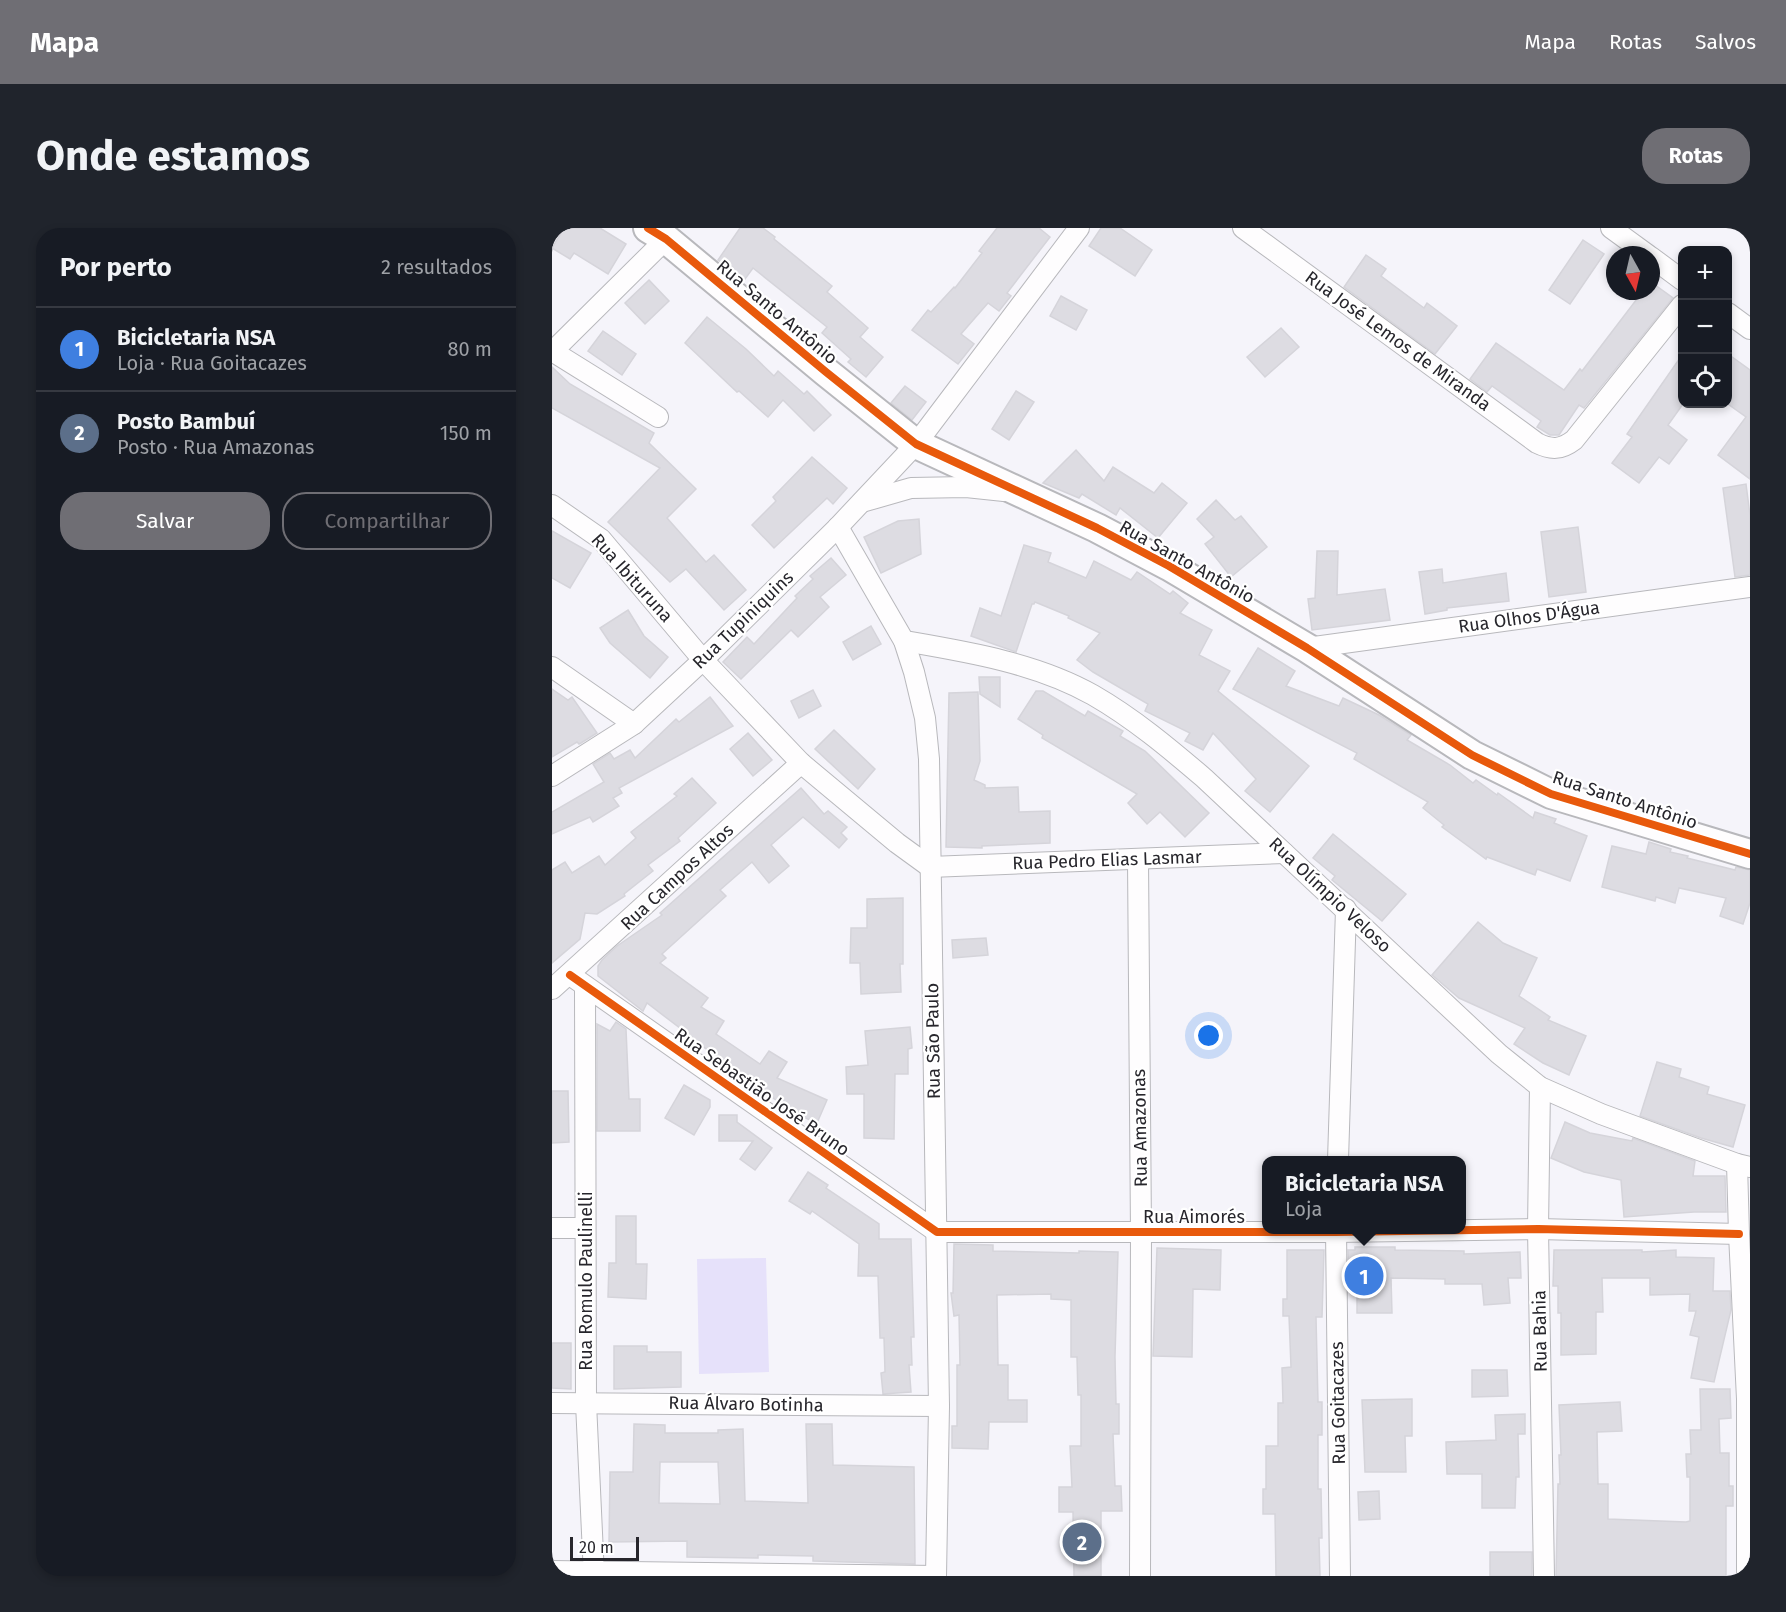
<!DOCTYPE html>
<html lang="pt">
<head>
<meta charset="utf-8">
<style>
	body { margin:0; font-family:"Fira Sans",sans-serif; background:#20242c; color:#f1f3f6 }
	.controls { position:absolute; right:18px; top:18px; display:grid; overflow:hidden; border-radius:12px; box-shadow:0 3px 9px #0003 }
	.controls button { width:54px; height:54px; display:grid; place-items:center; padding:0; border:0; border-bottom:2px solid #363941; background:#171b24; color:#f1f3f6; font:30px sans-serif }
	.compass { position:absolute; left:1054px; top:18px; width:54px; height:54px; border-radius:50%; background:#171b24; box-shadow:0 3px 9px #0003; rotate:172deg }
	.scale { position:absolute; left:18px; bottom:15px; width:69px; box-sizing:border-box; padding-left:6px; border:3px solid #27262c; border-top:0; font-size:16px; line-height:21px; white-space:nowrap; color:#27262c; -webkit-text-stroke:4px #fff; paint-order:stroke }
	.you { position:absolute; left:657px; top:808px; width:21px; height:21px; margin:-15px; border:4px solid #fff; border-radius:50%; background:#1a73e8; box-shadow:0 0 0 9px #1a73e833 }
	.badge { display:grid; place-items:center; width:39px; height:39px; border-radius:50%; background:#6f6e74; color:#fff; font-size:20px; font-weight:700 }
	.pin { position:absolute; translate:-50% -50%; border:3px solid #fff; box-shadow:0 2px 6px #0006 }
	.popup { position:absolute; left:710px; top:928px; width:204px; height:78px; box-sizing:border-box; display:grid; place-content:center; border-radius:12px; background:#171b24; filter:drop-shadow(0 2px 4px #0005); font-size:20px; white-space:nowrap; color:#9ea1a6 }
	.popup b { font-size:22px; color:#f1f3f6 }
	.popup::after { content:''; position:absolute; left:50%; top:100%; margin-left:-12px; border:12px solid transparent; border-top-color:#171b24 }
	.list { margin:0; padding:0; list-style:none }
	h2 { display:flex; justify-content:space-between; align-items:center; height:78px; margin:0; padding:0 24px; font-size:26px }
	h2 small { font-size:20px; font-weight:400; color:#9ea1a6 }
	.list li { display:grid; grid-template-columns:39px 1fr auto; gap:18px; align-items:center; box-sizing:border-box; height:84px; padding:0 24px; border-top:2px solid #363941 }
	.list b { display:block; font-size:22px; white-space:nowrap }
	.list p { margin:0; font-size:20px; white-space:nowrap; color:#9ea1a6 }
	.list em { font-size:20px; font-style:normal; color:#9ea1a6 }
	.actions { display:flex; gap:12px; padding:18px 24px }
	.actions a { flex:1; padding:14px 0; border:2px solid #6f6e74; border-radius:24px; text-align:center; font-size:21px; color:#6f6e74 }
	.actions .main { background:#6f6e74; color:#fff }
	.icon { flex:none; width:33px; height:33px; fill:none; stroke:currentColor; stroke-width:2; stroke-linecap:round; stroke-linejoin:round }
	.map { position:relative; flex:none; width:1198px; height:1348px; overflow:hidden; border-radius:24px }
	header { display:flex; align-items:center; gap:36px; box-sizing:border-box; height:84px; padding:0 30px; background:#6f6e74; color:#fff }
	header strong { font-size:28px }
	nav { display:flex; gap:33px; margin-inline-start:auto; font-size:21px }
	.intro { display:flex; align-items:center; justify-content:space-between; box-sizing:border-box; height:144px; padding:0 36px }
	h1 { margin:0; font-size:42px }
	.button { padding:15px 27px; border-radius:24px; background:#6f6e74; color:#fff; font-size:21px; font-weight:700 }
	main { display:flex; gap:36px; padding:0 36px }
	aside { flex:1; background:#171b24; border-radius:24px; box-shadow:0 3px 9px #0003 }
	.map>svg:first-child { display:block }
	.green { fill:#e6e1fa }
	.building { fill:#dddce2; stroke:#d5d4da; stroke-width:1.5; fill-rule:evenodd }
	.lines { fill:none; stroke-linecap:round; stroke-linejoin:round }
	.street-casing { stroke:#b8b8bc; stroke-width:22 }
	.secondary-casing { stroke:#b8b8bc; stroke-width:32 }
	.street { stroke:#fefdfe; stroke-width:20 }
	.secondary { stroke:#fefdfe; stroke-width:28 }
	.cycleway-casing { stroke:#fff; stroke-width:11 }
	.cycleway { stroke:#e8590c; stroke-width:8 }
	.labels { text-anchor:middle; stroke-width:4.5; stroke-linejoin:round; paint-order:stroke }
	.street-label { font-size:18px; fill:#27262c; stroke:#fff }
</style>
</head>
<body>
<header>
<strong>Mapa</strong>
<nav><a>Mapa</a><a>Rotas</a><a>Salvos</a></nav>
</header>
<div class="intro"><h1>Onde estamos</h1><a class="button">Rotas</a></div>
<main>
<aside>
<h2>Por perto<small>2 resultados</small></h2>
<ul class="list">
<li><span class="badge" style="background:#3f7fe0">1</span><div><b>Bicicletaria NSA</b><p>Loja · Rua Goitacazes</p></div><em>80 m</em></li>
<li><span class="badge" style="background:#5c6f8a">2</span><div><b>Posto Bambuí</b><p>Posto · Rua Amazonas</p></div><em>150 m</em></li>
</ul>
<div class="actions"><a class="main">Salvar</a><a>Compartilhar</a></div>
</aside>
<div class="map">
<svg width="1198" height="1348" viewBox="0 0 1198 1348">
	<rect width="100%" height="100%" fill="#f5f4fa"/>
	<path class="green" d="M 214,1030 L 217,1144 L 147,1146 L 145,1031 Z"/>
	<g class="building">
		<path d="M 12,0 L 48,0 L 74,16 L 56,46 L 22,25 L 18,31 L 0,20 Z"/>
		<path d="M 188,0 L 211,0 L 223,9 L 222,11 L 280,58 L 275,64 L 316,100 L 308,109 L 331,129 L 314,149 L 296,134 L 299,131 L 270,105 L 275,99 L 201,40 L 193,51 L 166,32 Z"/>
		<path d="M 445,0 L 487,0 L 498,9 L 455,65 L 459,68 L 447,83 L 436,75 L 409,106 L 422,116 L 406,136 L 360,102 L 376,82 L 379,84 L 402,59 L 403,60 L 430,25 L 427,23 Z"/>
		<path d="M 549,0 L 568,0 L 600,22 L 583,48 L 537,18 Z"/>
		<path d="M 1031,12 L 1052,26 L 1018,76 L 997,62 Z"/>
		<path d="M 814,27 L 834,41 L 829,48 L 872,80 L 875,75 L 905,98 L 883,126 L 792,59 Z"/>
		<path d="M 97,52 L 117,73 L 93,96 L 73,75 Z"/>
		<path d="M 1099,54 L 1121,70 L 1032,180 L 1027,177 L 1007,207 L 998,207 L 985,199 L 989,193 L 940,158 L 935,164 L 918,151 L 944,115 L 1012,162 L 1028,141 L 1030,143 L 1091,63 L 1099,63 Z"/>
		<path d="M 509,68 L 535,82 L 524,102 L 498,88 Z"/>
		<path d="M 155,89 L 194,121 L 222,148 L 226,143 L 252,166 L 255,163 L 279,187 L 262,203 L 231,172 L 216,189 L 187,163 L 185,164 L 133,115 Z"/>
		<path d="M 729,100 L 747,119 L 713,149 L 695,129 Z"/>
		<path d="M 51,103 L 84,126 L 70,147 L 36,123 Z"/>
		<path d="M 1176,126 L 1198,142 L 1198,251 L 1166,227 L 1194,189 L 1176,176 Z"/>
		<path d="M 1130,127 L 1131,176 L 1116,197 L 1135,212 L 1117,236 L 1107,229 L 1087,255 L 1060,235 L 1080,209 L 1075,206 Z"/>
		<path d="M 0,139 L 18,156 L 102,205 L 97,215 L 144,261 L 115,290 L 154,334 L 162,327 L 194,362 L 172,382 L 134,341 L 118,354 L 56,294 L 108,240 L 0,180 Z"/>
		<path d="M 353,158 L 374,174 L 360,192 L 339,175 Z"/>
		<path d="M 464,163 L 482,174 L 457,212 L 440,201 Z"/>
		<path d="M 524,222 L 552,253 L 561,239 L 602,265 L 610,255 L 635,275 L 606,310 L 568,280 L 564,287 L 530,266 L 527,270 L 491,255 Z"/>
		<path d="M 260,229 L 295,260 L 281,276 L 275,270 L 222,320 L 200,297 L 224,273 L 221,269 Z"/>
		<path d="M 1194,256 L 1198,287 L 1198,347 L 1183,349 L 1171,260 Z"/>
		<path d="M 664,272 L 683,292 L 689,288 L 715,319 L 679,349 L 653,316 L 662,309 L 645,291 Z"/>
		<path d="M 367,291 L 369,326 L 329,345 L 312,309 L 346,293 Z"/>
		<path d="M 1026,299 L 1034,364 L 997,369 L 989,304 Z"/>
		<path d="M 0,303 L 39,325 L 18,360 L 0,350 Z"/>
		<path d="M 472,317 L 499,325 L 496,334 L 534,350 L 542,333 L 579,352 L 585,344 L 618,366 L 621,363 L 636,375 L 628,385 L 660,402 L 647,427 L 678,443 L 666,463 L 757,538 L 718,584 L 693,563 L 704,551 L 661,505 L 651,522 L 633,513 L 638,505 L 593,483 L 596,476 L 541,444 L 525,432 L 548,405 L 516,390 L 517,388 L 483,374 L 482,376 L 480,376 L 464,424 L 419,408 L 428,380 L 449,388 Z"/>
		<path d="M 765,323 L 786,323 L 785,367 L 833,361 L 838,392 L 760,402 L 756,371 L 763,370 Z"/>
		<path d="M 279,330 L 294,347 L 268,369 L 277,379 L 246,409 L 239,402 L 189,451 L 171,434 L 195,409 L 202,416 L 245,370 L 243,368 L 261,351 L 258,348 Z"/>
		<path d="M 890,341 L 891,355 L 954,345 L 957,373 L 895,380 L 895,382 L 873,386 L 867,344 Z"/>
		<path d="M 76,382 L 92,408 L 116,429 L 98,450 L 58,415 L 48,400 Z"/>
		<path d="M 319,398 L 329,416 L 301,432 L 291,414 Z"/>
		<path d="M 706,420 L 743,443 L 734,458 L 787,478 L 791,470 L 827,487 L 859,507 L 855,512 L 898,537 L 921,555 L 924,552 L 945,567 L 946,565 L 981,590 L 983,584 L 1004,591 L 1002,595 L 1035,608 L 1018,653 L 985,641 L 983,647 L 935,629 L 934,631 L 890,599 L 892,597 L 871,580 L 876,574 L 802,531 L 805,525 L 681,461 Z"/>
		<path d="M 427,449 L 448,449 L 448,479 L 428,466 Z"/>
		<path d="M 0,461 L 16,472 L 20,469 L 45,505 L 29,515 L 27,516 L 25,514 L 0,529 Z"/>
		<path d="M 261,462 L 269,478 L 247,490 L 239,473 Z"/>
		<path d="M 484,463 L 491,463 L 533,488 L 536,483 L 571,503 L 568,508 L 593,523 L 657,585 L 633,609 L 608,584 L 595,596 L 576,575 L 585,566 L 490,510 L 491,507 L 466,491 Z"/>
		<path d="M 426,464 L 428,533 L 422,552 L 433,557 L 433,560 L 466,559 L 467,584 L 498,583 L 498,615 L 430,618 L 430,620 L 394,619 L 397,465 Z"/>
		<path d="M 158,469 L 181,498 L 67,560 L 70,565 L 61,570 L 67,578 L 41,594 L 38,589 L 0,606 L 0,584 L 52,554 L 41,536 L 58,525 L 62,531 L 78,522 L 83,530 L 124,491 L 127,494 Z"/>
		<path d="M 282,502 L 323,541 L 306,561 L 263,521 Z"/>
		<path d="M 196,505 L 220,532 L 201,548 L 178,521 Z"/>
		<path d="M 140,550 L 164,575 L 126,610 L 128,613 L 96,637 L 101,643 L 72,666 L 73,668 L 45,686 L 33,685 L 28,711 L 0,735 L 0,642 L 13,634 L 20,645 L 47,628 L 53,637 L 84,610 L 79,604 L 125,568 L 122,566 Z"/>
		<path d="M 249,560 L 272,586 L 276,583 L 295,599 L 289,605 L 295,611 L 287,620 L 251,589 L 219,617 L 237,638 L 217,655 L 200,634 L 168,662 L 174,668 L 110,726 L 114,730 L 108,735 L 156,770 L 149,779 L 172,793 L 164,806 L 208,836 L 217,823 L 235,834 L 225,850 L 275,872 L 265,895 L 230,880 L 232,877 L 165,835 L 169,830 L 140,812 L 141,810 L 95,775 L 91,783 L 46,748 L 46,738 L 50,732 L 65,718 L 110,687 L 108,685 Z"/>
		<path d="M 781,606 L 854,666 L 830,693 L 780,652 L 783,648 L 761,630 Z"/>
		<path d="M 1097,614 L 1119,621 L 1118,624 L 1136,628 L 1135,630 L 1183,642 L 1184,639 L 1198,642 L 1198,675 L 1191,696 L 1168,688 L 1174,670 L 1127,660 L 1123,675 L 1104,669 L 1103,673 L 1050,659 L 1060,618 L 1094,626 Z"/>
		<path d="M 351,670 L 351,736 L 348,736 L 349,764 L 309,766 L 308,735 L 298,735 L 299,700 L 315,700 L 315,671 Z"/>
		<path d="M 926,694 L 951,715 L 985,730 L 967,768 L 998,789 L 996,792 L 1034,808 L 1017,847 L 991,835 L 962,816 L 973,800 L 907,770 L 880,747 Z"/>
		<path d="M 434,710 L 436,727 L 401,730 L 400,712 Z"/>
		<path d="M 64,794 L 74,801 L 77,871 L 88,871 L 88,903 L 45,903 L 45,796 L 58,803 Z"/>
		<path d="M 358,799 L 360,820 L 356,821 L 356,846 L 343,846 L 342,911 L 312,910 L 312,866 L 295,866 L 294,839 L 316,837 L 313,803 Z"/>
		<path d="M 1105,834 L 1129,841 L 1127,849 L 1157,859 L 1155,866 L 1193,877 L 1181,919 L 1149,910 L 1088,888 Z"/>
		<path d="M 132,857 L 158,872 L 158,879 L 142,907 L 113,890 Z"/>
		<path d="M 0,863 L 16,863 L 17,914 L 0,915 Z"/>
		<path d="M 167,887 L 185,887 L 185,894 L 220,920 L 203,942 L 188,931 L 201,913 L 167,913 Z"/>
		<path d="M 1013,894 L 1038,905 L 1080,913 L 1081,910 L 1143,933 L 1141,948 L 1173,948 L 1174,984 L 1142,984 L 1072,989 L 1069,952 L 1032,944 L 999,930 Z"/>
		<path d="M 256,944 L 276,957 L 274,960 L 327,996 L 327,1011 L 359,1011 L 362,1109 L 359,1109 L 360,1137 L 357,1137 L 359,1164 L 331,1166 L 329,1145 L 333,1144 L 332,1110 L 328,1110 L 326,1048 L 306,1048 L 307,1016 L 260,983 L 258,986 L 237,973 Z"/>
		<path d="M 64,988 L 84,988 L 84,1036 L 95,1036 L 94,1071 L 56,1069 L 57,1035 L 64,1035 Z"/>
		<path d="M 402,1016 L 441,1017 L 441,1023 L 527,1025 L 527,1023 L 566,1024 L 563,1129 L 564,1176 L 567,1176 L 567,1206 L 561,1206 L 563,1258 L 569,1258 L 570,1283 L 549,1283 L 549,1348 L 522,1348 L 521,1284 L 507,1284 L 507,1259 L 520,1259 L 518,1218 L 529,1218 L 529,1167 L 526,1167 L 525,1129 L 519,1129 L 519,1072 L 499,1071 L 499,1066 L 445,1067 L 446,1137 L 456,1137 L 456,1172 L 475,1172 L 475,1194 L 437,1194 L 436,1221 L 400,1220 L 400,1198 L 405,1198 L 405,1137 L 408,1137 L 407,1087 L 402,1088 L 399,1065 L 401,1065 Z"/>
		<path d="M 803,1019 L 843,1019 L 843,1022 L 912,1023 L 912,1026 L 968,1024 L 969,1050 L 956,1050 L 958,1075 L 932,1077 L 930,1056 L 893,1056 L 893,1051 L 839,1050 L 840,1085 L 805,1085 L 805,1050 L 797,1050 L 796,1022 L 803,1022 Z"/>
		<path d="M 605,1020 L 669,1022 L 668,1062 L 641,1061 L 640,1129 L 601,1128 Z"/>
		<path d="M 735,1022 L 772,1022 L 770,1089 L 764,1089 L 766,1174 L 770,1174 L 770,1207 L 766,1207 L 766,1261 L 769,1261 L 770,1310 L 767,1310 L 768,1348 L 724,1348 L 723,1286 L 711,1286 L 711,1261 L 714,1261 L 714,1218 L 726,1218 L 726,1175 L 731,1175 L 730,1140 L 739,1139 L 737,1088 L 731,1088 L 731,1071 L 735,1071 Z"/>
		<path d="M 1002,1022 L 1090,1022 L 1090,1024 L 1124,1022 L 1124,1029 L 1162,1030 L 1161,1063 L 1178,1063 L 1179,1082 L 1162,1154 L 1139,1150 L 1147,1109 L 1138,1107 L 1144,1083 L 1137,1083 L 1138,1066 L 1098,1067 L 1098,1050 L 1050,1050 L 1051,1084 L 1044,1084 L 1044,1126 L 1009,1127 L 1009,1085 L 1006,1085 L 1006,1058 L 1001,1058 Z"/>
		<path d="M 0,1115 L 19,1115 L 19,1161 L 0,1160 Z"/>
		<path d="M 62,1118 L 95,1118 L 95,1124 L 129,1124 L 129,1159 L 62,1161 Z"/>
		<path d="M 920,1142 L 955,1142 L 956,1168 L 920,1169 Z"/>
		<path d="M 1148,1161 L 1178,1161 L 1179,1190 L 1167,1191 L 1168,1225 L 1177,1225 L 1177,1258 L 1181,1258 L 1181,1278 L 1174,1278 L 1174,1348 L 1004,1348 L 1006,1256 L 1008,1256 L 1007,1227 L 1009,1227 L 1007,1177 L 1068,1174 L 1070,1203 L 1045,1204 L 1046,1256 L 1056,1256 L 1056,1291 L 1134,1294 L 1138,1293 L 1138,1249 L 1135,1249 L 1134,1226 L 1139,1226 L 1138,1202 L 1149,1202 Z"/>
		<path d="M 860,1171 L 860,1208 L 853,1208 L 854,1244 L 813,1244 L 810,1172 Z"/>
		<path d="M 973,1186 L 973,1206 L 966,1206 L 967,1249 L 964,1249 L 963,1280 L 930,1280 L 930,1246 L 895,1246 L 894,1214 L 944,1212 L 943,1187 Z"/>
		<path d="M 82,1196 L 113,1197 L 113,1205 L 166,1205 L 166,1202 L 191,1201 L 193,1273 L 256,1275 L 254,1196 L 280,1196 L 281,1237 L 362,1239 L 363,1336 L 261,1333 L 261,1328 L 206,1327 L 206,1330 L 135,1329 L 135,1313 L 57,1314 L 58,1244 L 81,1244 ZM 108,1234 L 166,1234 L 168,1276 L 107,1275 Z"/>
		<path d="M 827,1263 L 828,1291 L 807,1292 L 806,1264 Z"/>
		<rect x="938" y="1324" width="42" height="24"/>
	</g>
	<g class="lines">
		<g class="street-casing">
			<g id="street">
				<path d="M 691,0 L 985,215 C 999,222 1009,222 1022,212 L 1130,77"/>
				<path d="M 1059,0 L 1096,27"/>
				<path d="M 1099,29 L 1130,52"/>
				<path d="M 1176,85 L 1198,101"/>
				<path d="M 0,123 L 106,189"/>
				<path d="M 0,124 L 114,11"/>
				<path d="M 310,274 L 359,260 L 414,259 L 452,263"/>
				<path d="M 0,277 L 49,311 L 151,432 L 249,535 L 345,615 L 378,639"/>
				<path d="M 286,299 L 352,413 L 362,444 L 373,490 L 377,531 L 387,1178 L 384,1348"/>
				<path d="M 352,413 C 416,424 484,435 541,467 C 581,490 617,520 652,550 L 947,826 L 988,859 L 1049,886 L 1185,936 L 1198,939"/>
				<path d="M 755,420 L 1198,359"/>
				<path d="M 0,439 L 82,496"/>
				<path d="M 0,548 L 82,496 L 151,432 L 286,299 L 364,216 L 527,0"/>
				<path d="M 586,632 L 589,1004 L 588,1348"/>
				<path d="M 378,639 L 732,625"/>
				<path d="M 18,747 L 385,1004 L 784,1004 L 986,1001 L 1187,1006"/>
				<path d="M 33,758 L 34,1175 L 42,1348"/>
				<path d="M 0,761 L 249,535"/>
				<path d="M 988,859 L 986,1001 L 992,1348"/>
				<path d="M 786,932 L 794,681"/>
				<path d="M 1185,936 L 1187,1006 L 1195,1171"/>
				<path d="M 0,1000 L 33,1000"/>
				<path d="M 784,1002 L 788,1348"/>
				<path d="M 0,1175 L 387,1178"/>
				<path d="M 0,1343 L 384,1348"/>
				<path d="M 1195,1348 L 1195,1171 L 1198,1163"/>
			</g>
		</g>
		<g class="secondary-casing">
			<path id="secondary" d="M 96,0 L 114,11 L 274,144 L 364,216 L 545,300 L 617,338 L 755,420 L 920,527 L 999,566 L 1198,626"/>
		</g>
		<use href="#street" class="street"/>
		<use href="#secondary" class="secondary"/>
		<g class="cycleway-casing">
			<g id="cycleway">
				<path d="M 96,0 L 114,11 L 274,144 L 364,216 L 545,300 L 617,338 L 755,420 L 920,527 L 999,566 L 1198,626"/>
				<path d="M 18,747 L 385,1004 L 784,1004 L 986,1001 L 1187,1006"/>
			</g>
		</g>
		<use href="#cycleway" class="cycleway"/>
	</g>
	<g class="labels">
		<g class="street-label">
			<text transform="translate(225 84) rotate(40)" y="6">Rua Santo Antônio</text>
			<text transform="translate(846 113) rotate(36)" y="6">Rua José Lemos de Miranda</text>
			<text transform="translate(635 334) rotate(29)" y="6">Rua Santo Antônio</text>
			<text transform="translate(80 350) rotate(48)" y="6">Rua Ibituruna</text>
			<text transform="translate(977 389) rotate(-8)" y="6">Rua Olhos D'Água</text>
			<text transform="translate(191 392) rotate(-44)" y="6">Rua Tupiniquins</text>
			<text transform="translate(1073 572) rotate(18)" y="6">Rua Santo Antônio</text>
			<text transform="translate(555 632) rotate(-2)" y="6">Rua Pedro Elias Lasmar</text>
			<text transform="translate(125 649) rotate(-43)" y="6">Rua Campos Altos</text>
			<text transform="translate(778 667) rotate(43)" y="6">Rua Olímpio Veloso</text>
			<text transform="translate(381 813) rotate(-91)" y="6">Rua São Paulo</text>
			<text transform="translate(210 864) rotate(35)" y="6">Rua Sebastião José Bruno</text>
			<text transform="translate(588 900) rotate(-91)" y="6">Rua Amazonas</text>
			<text x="642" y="995">Rua Aimorés</text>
			<text transform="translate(34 1053) rotate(-90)" y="6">Rua Romulo Paulinelli</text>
			<text transform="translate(988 1103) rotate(-91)" y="6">Rua Bahia</text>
			<text transform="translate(786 1175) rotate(-91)" y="6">Rua Goitacazes</text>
			<text transform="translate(194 1176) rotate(1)" y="6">Rua Álvaro Botinha</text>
		</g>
	</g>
</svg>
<div class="controls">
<button>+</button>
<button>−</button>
<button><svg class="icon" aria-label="locate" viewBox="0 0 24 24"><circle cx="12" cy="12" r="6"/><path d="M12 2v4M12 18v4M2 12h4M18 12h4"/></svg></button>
</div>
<svg class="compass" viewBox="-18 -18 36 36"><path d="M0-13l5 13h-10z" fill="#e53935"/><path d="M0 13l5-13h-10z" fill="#9ea1a6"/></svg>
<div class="scale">20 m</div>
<div class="you"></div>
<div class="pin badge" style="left:812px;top:1048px;background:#3f7fe0">1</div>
<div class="popup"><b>Bicicletaria NSA</b>Loja</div>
<div class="pin badge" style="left:530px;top:1314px;background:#5c6f8a">2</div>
</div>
</main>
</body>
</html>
